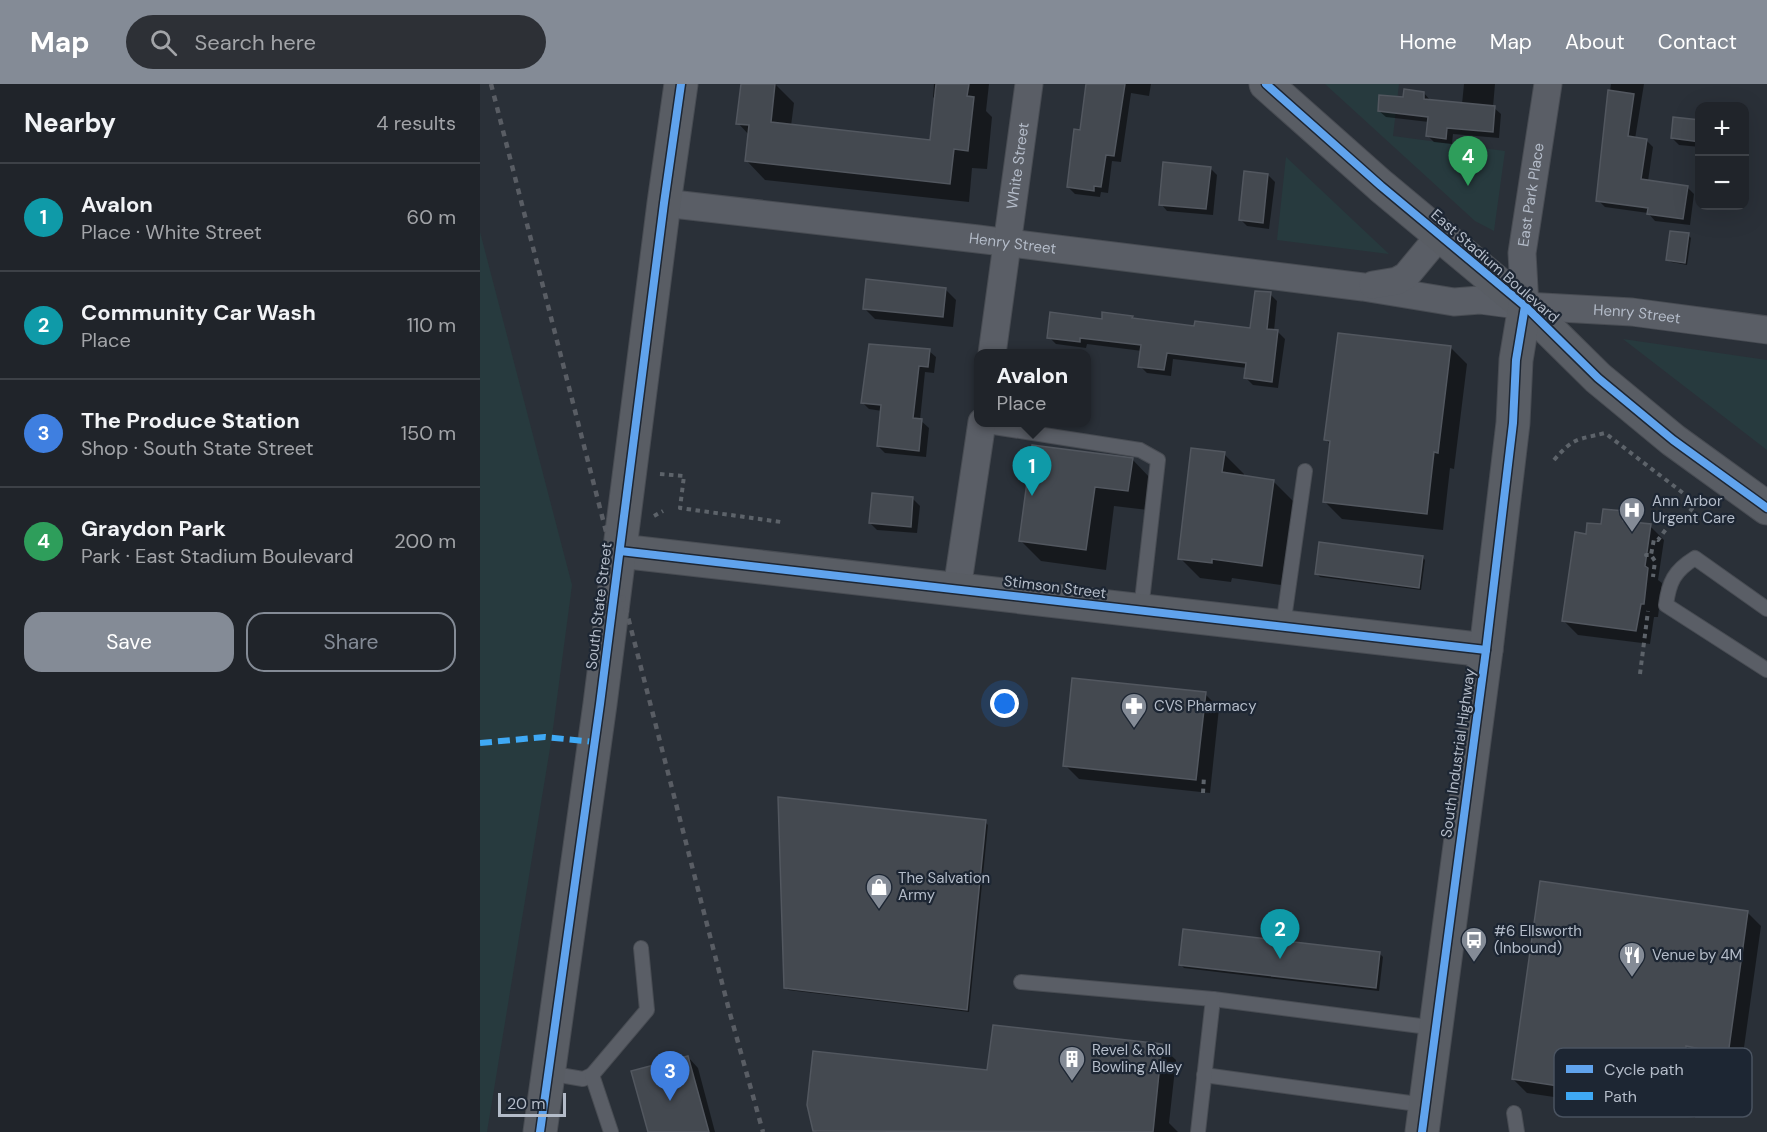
<!DOCTYPE html>
<html lang="en">
<head>
<meta charset="utf-8">
<style>
	body { margin:0; font-family:"DM Sans",sans-serif; background:#2d3036; color:#f1f3f6 }
	.controls { position:absolute; right:18px; top:18px; display:grid; overflow:hidden; border-radius:12px; box-shadow:0 6px 24px #0002 }
	.controls button { width:54px; height:54px; display:grid; place-items:center; padding:0; border:0; border-bottom:2px solid #3d4147; background:#20242a; color:#f1f3f6; font:30px sans-serif }
	.scale { position:absolute; left:18px; bottom:15px; width:68px; box-sizing:border-box; padding-left:6px; border:3px solid #b4bcc9; border-top:0; font-size:16px; line-height:21px; white-space:nowrap; color:#b4bcc9; -webkit-text-stroke:4px #1d2633; paint-order:stroke }
	.you { position:absolute; left:525px; top:620px; width:21px; height:21px; margin:-15px; border:4px solid #fff; border-radius:50%; background:#1a73e8; box-shadow:0 0 0 9px #1a73e833 }
	.badge { display:grid; place-items:center; width:39px; height:39px; border-radius:50%; background:#848b96; color:#fff; font-size:20px; font-weight:700 }
	.pin { position:absolute; translate:-50% -50px; filter:drop-shadow(0 2px 3px #0008) }
	.pin::after { content:''; position:absolute; top:32px; width:21px; height:18px; background:inherit; clip-path:polygon(0 0,100% 0,50% 100%) }
	.popup { position:absolute; left:494px; top:265px; width:117px; height:78px; box-sizing:border-box; display:grid; place-content:center; border-radius:12px; background:#20242a; filter:drop-shadow(0 2px 4px #0005); font-size:20px; white-space:nowrap; color:#a2a4a8 }
	.popup b { font-size:22px; color:#f1f3f6 }
	.popup::after { content:''; position:absolute; left:50%; top:100%; margin-left:-12px; border:12px solid transparent; border-top-color:#20242a }
	.list { margin:0; padding:0; list-style:none }
	h2 { display:flex; justify-content:space-between; align-items:center; height:78px; margin:0; padding:0 24px; font-size:26px }
	h2 small { font-size:20px; font-weight:400; color:#a2a4a8 }
	.list li { display:grid; grid-template-columns:39px 1fr auto; gap:18px; align-items:center; box-sizing:border-box; height:108px; padding:0 24px; border-top:2px solid #3d4147 }
	.list b { display:block; font-size:22px; white-space:nowrap }
	.list p { margin:0; font-size:20px; white-space:nowrap; color:#a2a4a8 }
	.list em { font-size:20px; font-style:normal; color:#a2a4a8 }
	.actions { display:flex; gap:12px; padding:18px 24px }
	.actions a { flex:1; padding:14px 0; border:2px solid #848b96; border-radius:18px; text-align:center; font-size:21px; color:#848b96 }
	.actions .main { background:#848b96; color:#fff }
	.icon { flex:none; width:33px; height:33px; fill:none; stroke:currentColor; stroke-width:2; stroke-linecap:round; stroke-linejoin:round }
	.map { position:relative; flex:none; width:1287px; height:1048px; overflow:hidden }
	header { display:flex; align-items:center; gap:36px; box-sizing:border-box; height:84px; padding:0 30px; background:#848b96; color:#fff }
	header strong { font-size:28px }
	nav { display:flex; gap:33px; margin-inline-start:auto; font-size:21px }
	.search { width:420px; height:54px; background:#2d3036; display:flex; align-items:center; gap:15px; box-sizing:border-box; padding:0 21px; border-radius:33px; color:#a2a4a8; font-size:22px }
	main { display:flex }
	aside { flex:1; background:#20242a }
	.map>svg:first-child { display:block }
	.green { fill:#273a3e }
	.shadow { fill:#0007 }
	.building { fill:#444950; stroke:#52575f; stroke-width:1.5 }
	.lines { fill:none; stroke-linecap:round; stroke-linejoin:round }
	.lane-casing { stroke:#484c53; stroke-width:16 }
	.street-casing { stroke:#484c53; stroke-width:29 }
	.secondary-casing { stroke:#484c53; stroke-width:35 }
	.path { stroke:#5d636a; stroke-width:4; stroke-dasharray:4.5 4.5; stroke-linecap:butt }
	.lane { stroke:#5a5e66; stroke-width:14 }
	.street { stroke:#5a5e66; stroke-width:27 }
	.secondary { stroke:#595d64; stroke-width:33 }
	.rail { stroke:#595d64; stroke-width:4.5; stroke-dasharray:6 6; stroke-linecap:butt }
	.quiet { stroke:#3fa9f5; stroke-width:6; stroke-dasharray:12 6; stroke-linecap:butt }
	.cycleway-casing { stroke:#1d2633; stroke-width:11 }
	.cycleway { stroke:#60a3ed; stroke-width:8 }
	.labels { text-anchor:middle; stroke-width:4.5; stroke-linejoin:round; paint-order:stroke }
	.street-label { font-size:15px; fill:#b4bcc9; stroke:#1d2633 }
	.poi-label { font-size:15px; fill:#b4bcc9; stroke:#1d2633; text-anchor:start }
	.key { fill:#1d2633; stroke:#4a5360; stroke-width:1.5 }
	.key-label { font-size:16px; fill:#b4bcc9 }
</style>
</head>
<body>
<header>
<strong>Map</strong>
<div class="search"><svg class="icon" aria-label="search" viewBox="0 0 24 24"><circle cx="10" cy="10" r="6"/><path d="M15 15l6 6"/></svg>Search here</div>
<nav><a>Home</a><a>Map</a><a>About</a><a>Contact</a></nav>
</header>
<main>
<aside>
<h2>Nearby<small>4 results</small></h2>
<ul class="list">
<li><span class="badge" style="background:#0f9aa8">1</span><div><b>Avalon</b><p>Place · White Street</p></div><em>60 m</em></li>
<li><span class="badge" style="background:#0f9aa8">2</span><div><b>Community Car Wash</b><p>Place</p></div><em>110 m</em></li>
<li><span class="badge" style="background:#3f7fe0">3</span><div><b>The Produce Station</b><p>Shop · South State Street</p></div><em>150 m</em></li>
<li><span class="badge" style="background:#2e9e5b">4</span><div><b>Graydon Park</b><p>Park · East Stadium Boulevard</p></div><em>200 m</em></li>
</ul>
<div class="actions"><a class="main">Save</a><a>Share</a></div>
</aside>
<div class="map">
<svg width="1287" height="1048" viewBox="0 0 1287 1048">
	<rect width="100%" height="100%" fill="#2a3038"/>
	<g class="green">
		<path d="M 845,0 L 919,0 L 913,52 L 1025,67 L 1014,147 L 995,137 Z"/>
		<path d="M 806,73 L 909,170 L 797,156 Z"/>
		<path d="M 0,148 L 92,501 L 72,652 L 7,1048 L 0,1048 Z"/>
		<path d="M 1143,255 L 1287,276 L 1287,366 Z"/>
	</g>
	<g class="shadow">
		<path d="M 262,0 L 295,0 L 314,19 L 311,42 L 451,57 L 456,16 L 453,13 L 454,0 L 509,0 L 506,27 L 512,33 L 507,85 L 492,84 L 489,118 L 285,96 L 266,76 L 269,51 L 258,39 Z"/>
		<path d="M 609,0 L 671,0 L 669,12 L 651,9 L 641,78 L 632,77 L 628,109 L 621,108 L 620,113 L 595,110 L 588,103 L 601,47 Z"/>
		<path d="M 984,0 L 1015,0 L 1013,23 L 1021,30 L 1019,54 L 973,50 L 972,60 L 954,58 L 948,52 L 949,38 L 906,33 L 899,27 L 924,15 L 944,9 L 950,16 L 982,20 Z"/>
		<path d="M 1131,0 L 1164,0 L 1155,55 L 1166,56 L 1173,63 L 1168,97 L 1207,103 L 1214,110 L 1210,141 L 1175,137 L 1168,129 L 1125,123 L 1118,116 L 1121,74 Z"/>
		<path d="M 1220,37 L 1220,63 L 1199,61 L 1192,54 Z"/>
		<path d="M 730,84 L 737,91 L 733,131 L 687,127 L 681,120 Z"/>
		<path d="M 788,91 L 795,98 L 789,145 L 767,142 L 760,135 Z"/>
		<path d="M 1208,151 L 1211,154 L 1207,181 L 1191,178 L 1188,175 Z"/>
		<path d="M 465,205 L 476,216 L 473,243 L 395,235 L 384,224 Z"/>
		<path d="M 790,210 L 797,217 L 794,247 L 798,248 L 805,255 L 798,304 L 773,301 L 766,294 L 767,284 L 693,275 L 691,292 L 667,289 L 660,282 L 662,267 L 607,260 L 606,264 L 576,260 L 569,253 L 623,236 L 652,234 L 654,236 L 715,244 L 772,246 Z"/>
		<path d="M 971,264 L 987,280 L 974,385 L 970,384 L 963,446 L 862,435 L 845,418 L 851,361 L 846,356 Z"/>
		<path d="M 449,267 L 456,273 L 454,289 L 445,288 L 440,336 L 449,344 L 446,373 L 405,369 L 398,362 L 402,327 L 389,325 L 382,318 Z"/>
		<path d="M 744,370 L 764,390 L 764,393 L 793,397 L 814,418 L 801,501 L 752,494 L 751,498 L 720,494 L 700,474 Z"/>
		<path d="M 652,375 L 672,396 L 668,426 L 634,422 L 626,486 L 561,477 L 541,457 Z"/>
		<path d="M 433,415 L 440,422 L 437,449 L 397,446 L 390,439 Z"/>
		<path d="M 1144,428 L 1156,440 L 1170,442 L 1184,456 L 1178,496 L 1182,499 L 1178,533 L 1174,533 L 1170,560 L 1098,551 L 1084,537 L 1107,452 Z"/>
		<path d="M 942,473 L 945,476 L 941,506 L 840,493 L 837,490 Z"/>
		<path d="M 725,610 L 739,624 L 730,709 L 599,695 L 585,681 Z"/>
		<path d="M 505,738 L 508,741 L 489,928 L 308,906 L 305,903 Z"/>
		<path d="M 1267,828 L 1281,842 L 1261,985 L 1220,975 L 1215,1034 L 1047,1009 L 1033,995 Z"/>
		<path d="M 900,870 L 903,873 L 899,907 L 704,884 L 701,881 Z"/>
		<path d="M 681,962 L 696,976 L 689,1039 L 698,1048 L 337,1048 L 335,1046 L 508,988 Z"/>
		<path d="M 208,973 L 218,984 L 235,1048 L 170,1048 Z"/>
	</g>
	<g class="building">
		<path d="M 261,0 L 295,0 L 291,38 L 450,56 L 456,0 L 489,0 L 487,12 L 494,13 L 488,67 L 474,65 L 470,100 L 265,77 L 269,41 L 256,40 Z"/>
		<path d="M 606,0 L 645,0 L 634,72 L 626,71 L 621,103 L 614,102 L 614,107 L 587,103 L 594,45 L 600,46 Z"/>
		<path d="M 924,5 L 944,8 L 944,15 L 1015,22 L 1013,48 L 967,44 L 966,55 L 946,52 L 948,33 L 898,27 L 899,11 L 923,13 Z"/>
		<path d="M 1128,6 L 1154,10 L 1148,52 L 1167,55 L 1161,95 L 1208,102 L 1203,135 L 1167,130 L 1168,124 L 1116,117 Z"/>
		<path d="M 1193,33 L 1220,36 L 1220,58 L 1191,54 Z"/>
		<path d="M 683,78 L 731,83 L 726,125 L 679,121 Z"/>
		<path d="M 764,87 L 788,90 L 783,139 L 759,136 Z"/>
		<path d="M 1190,147 L 1209,149 L 1205,179 L 1186,176 Z"/>
		<path d="M 386,195 L 466,204 L 463,233 L 383,225 Z"/>
		<path d="M 775,207 L 791,208 L 787,245 L 798,246 L 792,298 L 764,294 L 766,279 L 687,269 L 684,286 L 658,283 L 661,261 L 600,254 L 600,258 L 567,254 L 570,228 L 622,235 L 622,228 L 653,232 L 652,234 L 714,242 L 715,237 L 770,244 Z"/>
		<path d="M 858,249 L 971,262 L 958,369 L 954,368 L 947,430 L 843,418 L 850,357 L 844,356 Z"/>
		<path d="M 389,260 L 450,265 L 448,283 L 439,282 L 433,334 L 442,335 L 439,367 L 397,362 L 401,321 L 381,319 Z"/>
		<path d="M 552,361 L 653,374 L 648,407 L 615,403 L 606,466 L 539,457 Z"/>
		<path d="M 711,364 L 745,368 L 742,388 L 794,396 L 782,482 L 732,475 L 732,479 L 698,475 Z"/>
		<path d="M 392,409 L 433,413 L 431,443 L 389,439 Z"/>
		<path d="M 1123,425 L 1144,427 L 1143,437 L 1171,440 L 1165,482 L 1168,484 L 1164,520 L 1161,520 L 1156,547 L 1082,537 L 1095,448 L 1106,450 L 1107,439 L 1121,440 Z"/>
		<path d="M 839,458 L 943,472 L 939,504 L 835,490 Z"/>
		<path d="M 592,594 L 726,608 L 716,696 L 583,682 Z"/>
		<path d="M 298,713 L 506,736 L 487,926 L 304,904 Z"/>
		<path d="M 1060,797 L 1268,827 L 1248,971 L 1206,962 L 1202,1021 L 1032,995 Z"/>
		<path d="M 703,845 L 900,868 L 896,904 L 699,881 Z"/>
		<path d="M 513,941 L 682,960 L 673,1048 L 333,1047 L 327,1021 L 333,967 L 507,986 Z"/>
		<path d="M 208,972 L 229,1048 L 168,1048 L 151,987 Z"/>
	</g>
	<g class="lines">
		<g class="lane-casing">
			<g id="lane">
				<path d="M 501,341 L 660,366 L 678,376 L 661,526"/>
				<path d="M 1287,525 L 1215,474 C 1194,487 1189,498 1186,521 L 1287,586"/>
				<path d="M 803,542 L 825,387"/>
				<path d="M 541,898 L 733,915 L 956,944"/>
				<path d="M 68,989 L 103,995 L 112,991"/>
				<path d="M 724,991 L 945,1021"/>
				<path d="M 1034,1029 L 1037,1048"/>
				<path d="M 131,1048 L 112,991 L 167,926 L 161,864"/>
				<path d="M 718,1048 L 733,915"/>
			</g>
		</g>
		<g class="street-casing">
			<g id="street">
				<path id="s1" d="M 184,119 L 498,155 L 883,203 L 974,218 L 1000,216 L 1045,222 L 1152,228 L 1287,246"/>
				<path d="M 893,201 L 917,197 L 926,192 L 960,151"/>
				<path id="s2" d="M 1045,222 L 1042,169 L 1068,0"/>
				<path id="s3" d="M 512,270 L 549,0"/>
				<path d="M 477,505 L 502,338"/>
			</g>
		</g>
		<g class="secondary-casing">
			<g id="secondary">
				<path d="M 786,0 L 901,102 L 1045,222 L 1118,294 L 1193,356 L 1287,424"/>
				<path d="M 140,467 L 1006,566"/>
				<path d="M 60,1048 L 120,620 L 184,119 L 201,0"/>
				<path d="M 942,1048 L 1006,566 L 1033,339 L 1036,276 L 1045,222"/>
			</g>
		</g>
		<g class="path">
			<path d="M 1074,376 C 1094,353 1097,356 1125,349 L 1216,419 L 1208,430 L 1189,441 L 1178,456 L 1174,455 L 1171,471 L 1166,471 L 1171,471 L 1175,477 L 1173,493"/>
			<path d="M 180,390 L 204,392 L 200,424 L 301,438"/>
			<path d="M 174,432 L 183,427"/>
			<path d="M 1160,590 L 1168,527"/>
			<path d="M 723,709 L 724,692"/>
		</g>
		<use href="#lane" class="lane"/>
		<use href="#street" class="street"/>
		<use href="#secondary" class="secondary"/>
		<path class="rail" d="M 11,0 L 249,926 L 283,1048"/>
		<path class="quiet" d="M 0,659 L 65,653 L 115,658"/>
		<g class="cycleway-casing">
			<g id="cycleway">
				<path d="M 786,0 L 901,102 L 1045,222 L 1118,294 L 1193,356 L 1287,424"/>
				<path d="M 140,467 L 1006,566"/>
				<path d="M 60,1048 L 120,620 L 184,119 L 201,0"/>
				<path d="M 942,1048 L 1006,566 L 1033,339 L 1036,276 L 1045,222"/>
			</g>
		</g>
		<use href="#cycleway" class="cycleway"/>
	</g>
	<defs>
		<g id="hospital-pin" transform="scale(1.35)"><path d="M0 17L-7.5 6A9.5 9.5 0 1 1 7.5 6Z" fill="#848b96" stroke="#1d2633"/><path d="M-5-5h3v3.5h4V-5h3V5h-3V1.5h-4V5h-3Z" fill="#fff"/></g>
		<g id="pharmacy-pin" transform="scale(1.35)"><path d="M0 17L-7.5 6A9.5 9.5 0 1 1 7.5 6Z" fill="#848b96" stroke="#1d2633"/><path d="M-2-6h4v4h4v4h-4v4h-4v-4h-4v-4h4Z" fill="#fff"/></g>
		<g id="shop-pin" transform="scale(1.35)"><path d="M0 17L-7.5 6A9.5 9.5 0 1 1 7.5 6Z" fill="#848b96" stroke="#1d2633"/><path d="M-5-2.5h2.3a2.7 3.5 0 0 1 5.4 0H5L5.5 6h-11ZM-1.5-2.5h3a1.5 2.3 0 0 0-3 0Z" fill="#fff"/></g>
		<g id="bus-pin" transform="scale(1.35)"><path d="M0 17L-7.5 6A9.5 9.5 0 1 1 7.5 6Z" fill="#848b96" stroke="#1d2633"/><path d="M-5-6H5V4H4V6H2V4H-2V6H-4V4H-5ZM-3.5-4V0h7V-4ZM-3.5 1.2v1.5H-2V1.2ZM2 1.2v1.5H3.5V1.2Z" fill="#fff"/></g>
		<g id="restaurant-pin" transform="scale(1.35)"><path d="M0 17L-7.5 6A9.5 9.5 0 1 1 7.5 6Z" fill="#848b96" stroke="#1d2633"/><path d="M-5-6h1v4h1v-4h1v4h1v-4h1v5L-1.5 .5V6h-2V.5L-5-1ZM5-6V6H3V1.5H1.5Q1.5-4 5-6Z" fill="#fff"/></g>
		<g id="building-pin" transform="scale(1.35)"><path d="M0 17L-7.5 6A9.5 9.5 0 1 1 7.5 6Z" fill="#848b96" stroke="#1d2633"/><path d="M-4-6H4V6H1V3H-1V6H-4ZM-2.5-4.3h1.7v1.8h-1.7ZM.8-4.3h1.7v1.8H.8ZM-2.5-1h1.7V.8h-1.7ZM.8-1h1.7V.8H.8Z" fill="#fff"/></g>
	</defs>
	<g fill-rule="evenodd">
		<use href="#hospital-pin" x="1152" y="426"/>
		<use href="#pharmacy-pin" x="654" y="622"/>
		<use href="#shop-pin" x="399" y="803"/>
		<use href="#bus-pin" x="994" y="856"/>
		<use href="#restaurant-pin" x="1152" y="871"/>
		<use href="#building-pin" x="592" y="975"/>
	</g>
	<g class="labels">
		<g class="street-label">
			<text dy="5" stroke="none"><textPath href="#s3" startOffset="190">White Street</textPath></text>
			<text dy="5" stroke="none"><textPath href="#s2" startOffset="112">East Park Place</textPath></text>
			<text dy="5" stroke="none"><textPath href="#s1" startOffset="351">Henry Street</textPath></text>
			<text transform="translate(1015 182) rotate(41)" y="5">East Stadium Boulevard</text>
			<text dy="5" stroke="none"><textPath href="#s1" startOffset="980">Henry Street</textPath></text>
			<text transform="translate(575 503) rotate(7)" y="5">Stimson Street</text>
			<text transform="translate(119 522) rotate(-83)" y="5">South State Street</text>
			<text transform="translate(978 669) rotate(-82)" y="5">South Industrial Highway</text>
		</g>
		<g class="poi-label">
			<text x="1172" y="422">Ann Arbor<tspan x="1172" dy="17">Urgent Care</tspan></text>
			<text x="674" y="627">CVS Pharmacy</text>
			<text x="418" y="799">The Salvation<tspan x="418" dy="17">Army</tspan></text>
			<text x="1014" y="852">#6 Ellsworth<tspan x="1014" dy="17">(Inbound)</tspan></text>
			<text x="1172" y="876">Venue by 4M</text>
			<text x="612" y="971">Revel &amp; Roll<tspan x="612" dy="17">Bowling Alley</tspan></text>
		</g>
	</g>
	<rect x="1074" y="964" width="198" height="69" rx="9" class="key"/>
	<rect x="1086" y="981" width="27" height="8" fill="#60a3ed"/>
	<rect x="1086" y="1008" width="27" height="8" fill="#3fa9f5"/>
	<g class="key-label">
		<text x="1124" y="991">Cycle path</text>
		<text x="1124" y="1018">Path</text>
	</g>
</svg>
<div class="controls">
<button>+</button>
<button>−</button>
</div>
<div class="scale">20 m</div>
<div class="you"></div>
<div class="pin badge" style="left:552px;top:412px;background:#0f9aa8">1</div>
<div class="popup"><b>Avalon</b>Place</div>
<div class="pin badge" style="left:800px;top:875px;background:#0f9aa8">2</div>
<div class="pin badge" style="left:190px;top:1017px;background:#3f7fe0">3</div>
<div class="pin badge" style="left:988px;top:102px;background:#2e9e5b">4</div>
</div>
</main>
</body>
</html>
